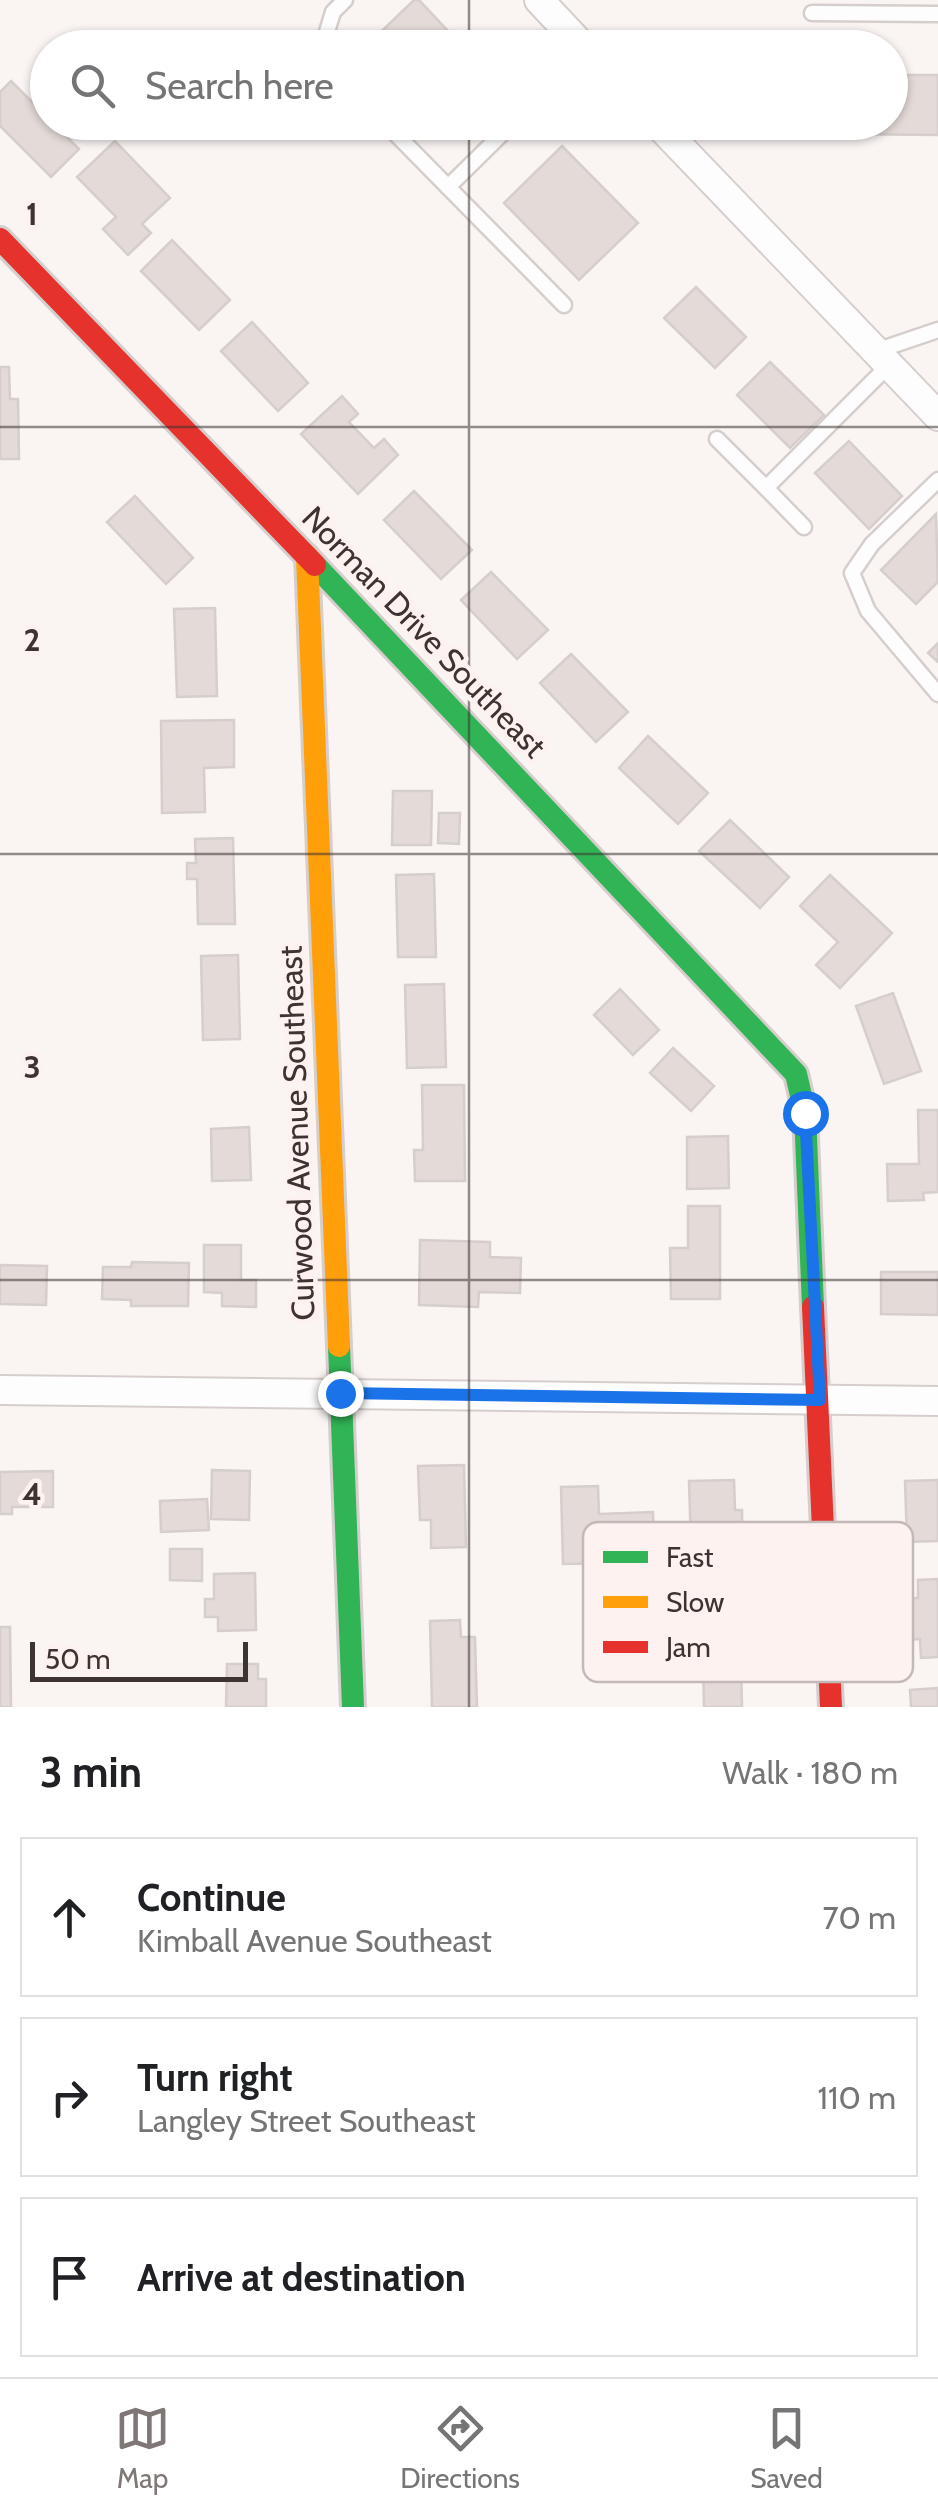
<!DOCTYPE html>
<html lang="en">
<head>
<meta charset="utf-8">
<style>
	body { margin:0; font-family:Cabin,sans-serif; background:#f2f2f2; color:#202124 }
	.scale { position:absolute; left:30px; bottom:25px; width:218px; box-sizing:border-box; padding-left:10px; border:5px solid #3d3331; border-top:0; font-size:28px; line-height:35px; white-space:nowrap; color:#3d3331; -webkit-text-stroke:8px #fdf2f0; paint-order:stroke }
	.stop { position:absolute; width:30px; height:30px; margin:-22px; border:8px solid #1a73e8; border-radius:50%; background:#fff }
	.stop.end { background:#1a73e8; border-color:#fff; box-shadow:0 2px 10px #0008 }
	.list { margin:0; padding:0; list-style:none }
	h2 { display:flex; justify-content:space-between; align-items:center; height:130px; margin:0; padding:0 40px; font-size:42px }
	h2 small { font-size:32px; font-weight:400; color:#757577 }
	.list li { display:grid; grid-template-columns:65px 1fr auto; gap:30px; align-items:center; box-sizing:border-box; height:160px; margin:0 20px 20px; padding:0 20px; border:2px solid #e0e0e0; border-radius:0px }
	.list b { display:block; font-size:38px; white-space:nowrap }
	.list p { margin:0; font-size:32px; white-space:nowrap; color:#757577 }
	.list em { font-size:32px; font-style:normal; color:#757577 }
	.icon { flex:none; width:55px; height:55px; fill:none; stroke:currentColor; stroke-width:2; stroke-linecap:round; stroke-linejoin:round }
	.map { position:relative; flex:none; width:938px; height:1707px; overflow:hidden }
	.search { position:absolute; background:#fff; box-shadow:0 2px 8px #0004; left:30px; right:30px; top:30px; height:110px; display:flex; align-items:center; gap:25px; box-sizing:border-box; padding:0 35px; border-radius:55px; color:#757577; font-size:38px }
	.sheet { height:670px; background:#fff }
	nav { display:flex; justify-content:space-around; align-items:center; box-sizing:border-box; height:140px; border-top:2px solid #e0e0e0; background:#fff; font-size:28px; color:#757577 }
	nav a { display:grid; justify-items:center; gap:5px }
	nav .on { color:#7f7775 }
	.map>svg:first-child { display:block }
	.building { fill:#e4dad8; stroke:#d5cecc; stroke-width:2.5 }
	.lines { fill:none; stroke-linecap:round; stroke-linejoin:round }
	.lane-casing { stroke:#d6cecc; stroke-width:19 }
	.street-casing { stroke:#d6cecc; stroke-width:32 }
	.fast-casing { stroke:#d6cecc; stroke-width:28 }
	.slow-casing { stroke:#d6cecc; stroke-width:28 }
	.jam-casing { stroke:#d6cecc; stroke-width:28 }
	.lane { stroke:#fefdfd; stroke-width:14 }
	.street { stroke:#fefdfd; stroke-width:28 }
	.fast { stroke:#30b455; stroke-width:22 }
	.slow { stroke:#ff9f0a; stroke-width:22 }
	.jam { stroke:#e5322d; stroke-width:22 }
	.route { stroke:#1a73e8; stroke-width:12 }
	.grid { fill:none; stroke:#3d3331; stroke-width:2.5; stroke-opacity:0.55 }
	.labels { text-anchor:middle; stroke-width:9; stroke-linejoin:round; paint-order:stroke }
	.street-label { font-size:32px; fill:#3d3331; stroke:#fdf2f0 }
	.key { fill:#fdf2f0; stroke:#c3b9b7; stroke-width:2.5 }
	.key-label { font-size:28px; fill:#3d3331 }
	.grid-label { font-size:32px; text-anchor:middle; font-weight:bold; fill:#3d3331; stroke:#fdf2f0; stroke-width:9; stroke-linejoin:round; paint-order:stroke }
</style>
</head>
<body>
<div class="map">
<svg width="938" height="1707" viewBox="0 0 938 1707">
	<rect width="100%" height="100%" fill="#faf4f3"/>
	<g class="building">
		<path d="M 414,0 L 419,0 L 464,48 L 364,48 Z"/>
		<path d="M 890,75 L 938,75 L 938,135 L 839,134 L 839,122 L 890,122 Z"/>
		<path d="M 11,81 L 48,118 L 48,122 L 52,122 L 79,149 L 51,177 L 0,126 L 0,92 Z"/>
		<path d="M 115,141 L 170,198 L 142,224 L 151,233 L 128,255 L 103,229 L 116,217 L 77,177 Z"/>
		<path d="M 562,146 L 638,223 L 579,280 L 504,203 Z"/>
		<path d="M 172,240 L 230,300 L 199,330 L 141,271 Z"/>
		<path d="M 696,287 L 746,337 L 715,368 L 664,318 Z"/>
		<path d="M 252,322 L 308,383 L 278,411 L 221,351 Z"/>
		<path d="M 770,362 L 824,415 L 790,448 L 737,395 Z"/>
		<path d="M 0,367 L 9,367 L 10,399 L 18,399 L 19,459 L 0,459 Z"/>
		<path d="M 342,396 L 358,414 L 349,422 L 374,448 L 384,439 L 398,455 L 358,494 L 301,434 Z"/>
		<path d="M 849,441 L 902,496 L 869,529 L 815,473 Z"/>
		<path d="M 414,491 L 472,550 L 441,579 L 384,520 Z"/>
		<path d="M 135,496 L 193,558 L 166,584 L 107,522 Z"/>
		<path d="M 936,514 L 938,582 L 916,604 L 881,570 Z"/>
		<path d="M 491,572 L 548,630 L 517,659 L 461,600 Z"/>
		<path d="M 215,608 L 217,696 L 177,697 L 174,609 Z"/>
		<path d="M 938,643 L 938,662 L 928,653 Z"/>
		<path d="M 571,654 L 628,712 L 596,742 L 540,683 Z"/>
		<path d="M 234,720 L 234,767 L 204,768 L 205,812 L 162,813 L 161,721 Z"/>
		<path d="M 648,736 L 708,793 L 678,824 L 619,768 Z"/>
		<path d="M 393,791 L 432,791 L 431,845 L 392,845 Z"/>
		<path d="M 439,813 L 460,813 L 459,844 L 438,843 Z"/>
		<path d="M 730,820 L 789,877 L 760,908 L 699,851 Z"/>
		<path d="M 233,838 L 235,924 L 198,924 L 197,879 L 187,879 L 187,863 L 196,863 L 195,839 Z"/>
		<path d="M 434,874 L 436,957 L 398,957 L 396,875 Z"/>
		<path d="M 830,875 L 892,933 L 840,988 L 816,965 L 838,942 L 800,906 Z"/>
		<path d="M 238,955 L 240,1039 L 203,1040 L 201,956 Z"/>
		<path d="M 444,984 L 446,1067 L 407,1068 L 405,985 Z"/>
		<path d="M 620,989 L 659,1030 L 633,1055 L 594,1015 Z"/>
		<path d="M 893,993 L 921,1071 L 884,1084 L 856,1006 Z"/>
		<path d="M 673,1048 L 714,1086 L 691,1111 L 650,1073 Z"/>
		<path d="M 422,1085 L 464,1085 L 465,1181 L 415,1181 L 414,1150 L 423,1150 Z"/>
		<path d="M 918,1110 L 938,1110 L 938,1192 L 923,1193 L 924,1200 L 888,1201 L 887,1164 L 919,1164 Z"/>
		<path d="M 249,1127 L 251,1180 L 212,1181 L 211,1129 Z"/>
		<path d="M 728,1136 L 729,1188 L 687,1189 L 687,1137 Z"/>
		<path d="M 688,1206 L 720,1206 L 720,1299 L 671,1299 L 670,1248 L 688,1248 Z"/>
		<path d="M 420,1240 L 490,1242 L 490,1257 L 521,1258 L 520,1293 L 479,1292 L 478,1307 L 419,1305 Z"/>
		<path d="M 204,1245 L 241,1245 L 241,1280 L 256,1280 L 256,1307 L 222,1306 L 222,1293 L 204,1292 Z"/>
		<path d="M 132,1262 L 189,1263 L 188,1306 L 131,1306 L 131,1300 L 102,1299 L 103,1267 L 131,1267 Z"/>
		<path d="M 0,1265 L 47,1266 L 46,1305 L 0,1304 Z"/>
		<path d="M 881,1272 L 938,1272 L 938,1315 L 881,1314 Z"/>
		<path d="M 464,1465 L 466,1547 L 431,1548 L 431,1520 L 420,1520 L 418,1466 Z"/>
		<path d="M 212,1470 L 250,1471 L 249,1520 L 211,1519 Z"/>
		<path d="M 53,1471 L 53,1507 L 12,1507 L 12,1514 L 0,1514 L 0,1472 Z"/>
		<path d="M 734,1480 L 735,1510 L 742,1510 L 743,1578 L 692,1579 L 689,1481 Z"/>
		<path d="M 938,1480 L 938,1541 L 907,1542 L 905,1481 Z"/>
		<path d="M 598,1486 L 599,1514 L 653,1512 L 655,1574 L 623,1574 L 622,1563 L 563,1564 L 561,1487 Z"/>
		<path d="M 207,1499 L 209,1530 L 161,1532 L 160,1501 Z"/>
		<path d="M 170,1549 L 202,1549 L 202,1581 L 170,1580 Z"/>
		<path d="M 255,1573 L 256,1630 L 218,1631 L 218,1617 L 205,1617 L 205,1599 L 214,1599 L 214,1574 Z"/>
		<path d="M 938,1579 L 938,1657 L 921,1658 L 920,1639 L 907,1640 L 906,1598 L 918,1598 L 918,1580 Z"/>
		<path d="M 460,1620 L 461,1637 L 475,1637 L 477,1707 L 432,1707 L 430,1621 Z"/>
		<path d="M 0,1627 L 10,1627 L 11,1707 L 0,1707 Z"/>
		<path d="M 741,1663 L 742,1707 L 704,1707 L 703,1664 Z"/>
		<path d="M 227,1664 L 258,1664 L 258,1679 L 266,1679 L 266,1707 L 226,1707 Z"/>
		<path d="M 938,1688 L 938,1707 L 911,1707 L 910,1690 Z"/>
	</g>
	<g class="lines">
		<g class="lane-casing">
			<g id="lane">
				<path d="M 812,13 L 938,14"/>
				<path d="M 322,48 L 333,12 L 345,0"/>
				<path d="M 384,122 L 564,305"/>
				<path d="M 448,187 L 514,122"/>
				<path d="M 876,351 L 938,330"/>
				<path d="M 717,439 L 766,488"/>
				<path d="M 938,480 L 872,544 L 852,573 L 868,611 L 938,694"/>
				<path d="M 804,527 L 766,488 L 889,365"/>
			</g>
		</g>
		<g class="street-casing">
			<g id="street">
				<path d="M 539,0 L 584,48"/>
				<path d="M 656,122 L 938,416"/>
				<path d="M 0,1390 L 938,1401"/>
			</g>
		</g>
		<g class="fast-casing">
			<g id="fast">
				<path d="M 315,565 L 796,1074 L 805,1113 L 813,1307"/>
				<path d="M 339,1346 L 353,1707"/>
			</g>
		</g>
		<g class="slow-casing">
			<path id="slow" d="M 307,556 L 339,1346"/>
		</g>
		<g class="jam-casing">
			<g id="jam">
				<path d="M 0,239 L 315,565"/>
				<path d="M 813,1307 L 831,1707"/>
			</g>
		</g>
		<use href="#lane" class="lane"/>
		<use href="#street" class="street"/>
		<use href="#fast" class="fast"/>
		<use href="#slow" class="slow"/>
		<use href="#jam" class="jam"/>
	</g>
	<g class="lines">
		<path class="route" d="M 340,1393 L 820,1400 L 805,1113"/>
	</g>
	<path class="grid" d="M 469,0 L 469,48M 469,122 L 469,1707M 0,427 L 938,427M 0,854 L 938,854M 0,1280 L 938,1280"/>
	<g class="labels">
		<g class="street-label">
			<text transform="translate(424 632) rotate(46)" y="11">Norman Drive Southeast</text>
			<text transform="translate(297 1133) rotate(-92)" y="11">Curwood Avenue Southeast</text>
		</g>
	</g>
	<rect x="583" y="1522" width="330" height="160" rx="15" class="key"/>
	<rect x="603" y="1551" width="45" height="12" fill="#30b455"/>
	<rect x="603" y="1596" width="45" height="12" fill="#ff9f0a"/>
	<rect x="603" y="1641" width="45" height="12" fill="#e5322d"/>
	<g class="key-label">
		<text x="666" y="1567">Fast</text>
		<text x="666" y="1612">Slow</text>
		<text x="666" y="1657">Jam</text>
	</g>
	<g class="grid-label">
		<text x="32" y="225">1</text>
		<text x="32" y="651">2</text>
		<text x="32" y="1078">3</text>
		<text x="32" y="1505">4</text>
	</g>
</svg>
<div class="scale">50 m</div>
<div class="stop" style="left:805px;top:1113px"></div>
<div class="stop end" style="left:340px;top:1393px"></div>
<div class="search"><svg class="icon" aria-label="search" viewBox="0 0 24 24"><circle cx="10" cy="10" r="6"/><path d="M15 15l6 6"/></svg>Search here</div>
</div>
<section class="sheet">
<h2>3 min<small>Walk · 180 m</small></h2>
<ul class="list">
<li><svg class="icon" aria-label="ahead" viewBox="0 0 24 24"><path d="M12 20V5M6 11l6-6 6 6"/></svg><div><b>Continue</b><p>Kimball Avenue Southeast</p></div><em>70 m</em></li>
<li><svg class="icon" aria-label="right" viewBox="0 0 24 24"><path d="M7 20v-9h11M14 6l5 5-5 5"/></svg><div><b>Turn right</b><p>Langley Street Southeast</p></div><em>110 m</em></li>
<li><svg class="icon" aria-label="arrive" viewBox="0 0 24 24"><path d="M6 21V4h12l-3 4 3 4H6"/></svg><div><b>Arrive at destination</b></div></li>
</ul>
</section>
<nav>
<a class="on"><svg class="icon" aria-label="map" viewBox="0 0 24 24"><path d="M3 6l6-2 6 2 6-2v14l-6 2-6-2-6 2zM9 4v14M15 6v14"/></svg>Map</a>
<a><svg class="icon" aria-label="directions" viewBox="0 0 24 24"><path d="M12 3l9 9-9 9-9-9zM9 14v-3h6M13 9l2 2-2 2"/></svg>Directions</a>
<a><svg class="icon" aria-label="saved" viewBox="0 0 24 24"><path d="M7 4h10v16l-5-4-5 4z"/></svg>Saved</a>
</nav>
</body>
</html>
